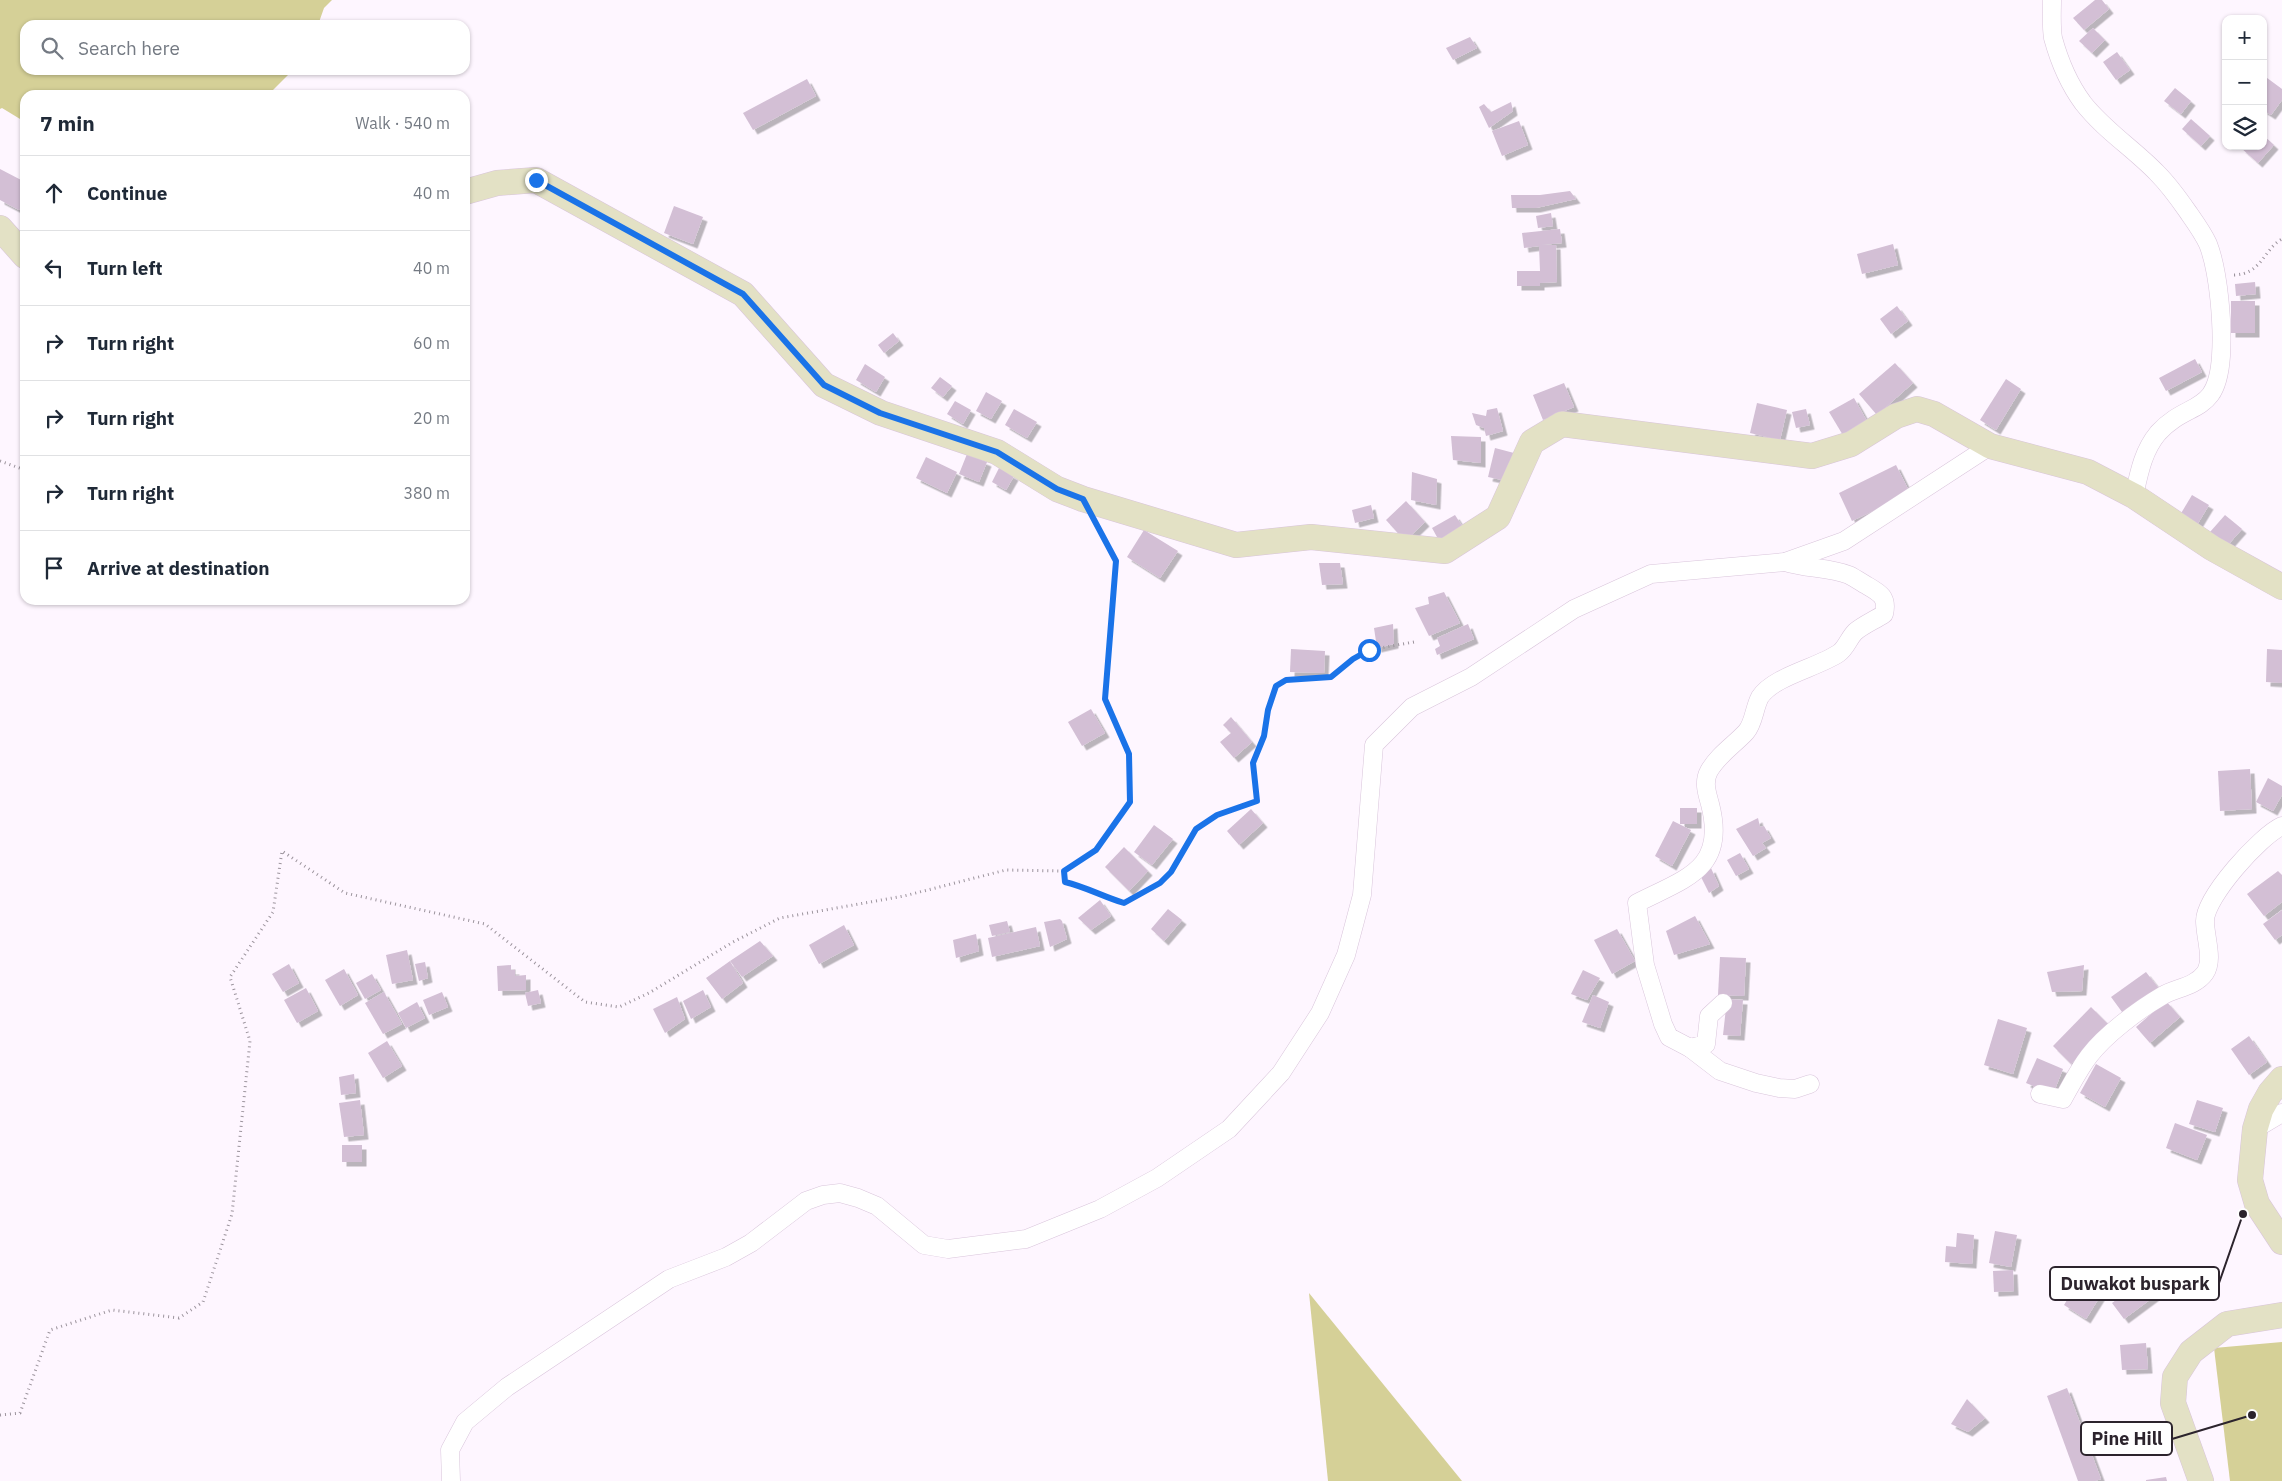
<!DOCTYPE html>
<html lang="en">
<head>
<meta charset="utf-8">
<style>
	body { margin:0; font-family:"IBM Plex Sans",sans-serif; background:#f2f2f3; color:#1f2937 }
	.controls { position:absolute; right:15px; top:15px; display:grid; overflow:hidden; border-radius:10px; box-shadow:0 1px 4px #0004 }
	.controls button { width:45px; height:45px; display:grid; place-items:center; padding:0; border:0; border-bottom:1px solid #e0e1e3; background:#fff; color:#1f2937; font:25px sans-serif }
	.stop { position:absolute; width:15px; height:15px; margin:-11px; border:4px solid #1a73e8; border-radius:50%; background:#fff }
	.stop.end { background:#1a73e8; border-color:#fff; box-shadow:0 1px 5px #0008 }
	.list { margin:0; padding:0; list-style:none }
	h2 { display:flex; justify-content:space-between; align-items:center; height:65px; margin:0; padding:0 20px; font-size:21px }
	h2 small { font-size:16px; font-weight:400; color:#747a83 }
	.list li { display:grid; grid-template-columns:32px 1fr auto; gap:15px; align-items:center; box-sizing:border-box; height:75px; padding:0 20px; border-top:1px solid #e0e1e3 }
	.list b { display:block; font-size:19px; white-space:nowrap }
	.list em { font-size:16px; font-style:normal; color:#747a83 }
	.icon { flex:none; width:28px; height:28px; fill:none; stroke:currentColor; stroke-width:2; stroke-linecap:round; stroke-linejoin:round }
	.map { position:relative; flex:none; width:2282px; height:1481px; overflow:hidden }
	.search { position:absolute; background:#fff; box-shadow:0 1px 4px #0004; left:20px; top:20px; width:450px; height:55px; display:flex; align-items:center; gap:12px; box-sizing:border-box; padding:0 18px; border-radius:15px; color:#747a83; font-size:19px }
	.panel { position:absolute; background:#fff; box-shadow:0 1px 4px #0004; left:20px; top:90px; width:450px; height:515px; border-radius:15px }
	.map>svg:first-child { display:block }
	.green { fill:#d5d097 }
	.building { fill:#d3bfd5; filter:url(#shadow) }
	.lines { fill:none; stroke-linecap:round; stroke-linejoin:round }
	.street-casing { stroke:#d9c5db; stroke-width:19 }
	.secondary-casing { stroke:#d9c5db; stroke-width:26 }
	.path { stroke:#9c949d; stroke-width:3; stroke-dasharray:1 4; stroke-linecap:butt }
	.street { stroke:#fff; stroke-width:18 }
	.secondary { stroke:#e3e1c5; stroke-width:25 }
	.route { stroke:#1a73e8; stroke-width:6 }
	.leader { fill:none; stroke:#2c242d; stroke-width:2 }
	.callout-dot { fill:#2c242d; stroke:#fff; stroke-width:2 }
	.callout { fill:#fff; stroke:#2c242d; stroke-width:2 }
	.callout-label { font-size:18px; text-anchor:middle; font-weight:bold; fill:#2c242d }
</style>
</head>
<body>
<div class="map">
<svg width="2282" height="1481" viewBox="0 0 2282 1481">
	<defs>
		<filter id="shadow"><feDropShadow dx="4.5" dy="4.5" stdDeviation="0" flood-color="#0004"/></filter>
	</defs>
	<rect width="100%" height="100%" fill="#fef6ff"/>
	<g class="green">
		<path d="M 0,0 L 332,0 L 324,8 L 318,25 L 25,25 L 25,70 L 293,70 L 268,95 L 25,95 L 25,122 L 2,108 L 0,109 Z"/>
		<path d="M 1309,1293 L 1462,1481 L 1328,1481 Z"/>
		<path d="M 2282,1342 L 2282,1481 L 2230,1481 L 2214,1348 Z"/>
	</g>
	<g class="building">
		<path d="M 2095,0 L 2102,0 L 2109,9 L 2084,30 L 2073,18 Z"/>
		<path d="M 2093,28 L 2105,40 L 2092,53 L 2079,41 Z"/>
		<path d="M 1470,37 L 1477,48 L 1453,60 L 1446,48 Z"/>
		<path d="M 2117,52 L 2130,70 L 2116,80 L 2103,62 Z"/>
		<path d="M 2263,75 L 2282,89 L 2282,100 L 2271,115 L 2263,110 Z"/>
		<path d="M 807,79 L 816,96 L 753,130 L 743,113 Z"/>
		<path d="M 2175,88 L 2191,101 L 2181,114 L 2164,101 Z"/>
		<path d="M 1511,102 L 1513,111 L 1489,128 L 1479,107 L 1484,104 L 1491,112 Z"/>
		<path d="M 2191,119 L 2210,136 L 2201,146 L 2182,129 Z"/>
		<path d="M 1519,121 L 1528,145 L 1502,156 L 1492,131 Z"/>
		<path d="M 2263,135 L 2274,145 L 2258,163 L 2241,148 L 2263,146 Z"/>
		<path d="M 0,169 L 25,182 L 25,199 L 19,210 L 0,200 Z"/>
		<path d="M 1570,191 L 1576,199 L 1536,208 L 1512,208 L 1511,195 L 1540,195 Z"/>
		<path d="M 674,206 L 703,217 L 693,244 L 664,233 Z"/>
		<path d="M 1551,213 L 1553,226 L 1538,228 L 1536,216 Z"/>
		<path d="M 1560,229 L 1562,243 L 1542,245 L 1556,245 L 1557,282 L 1540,283 L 1540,286 L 1517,286 L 1517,271 L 1540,271 L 1539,246 L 1524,248 L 1522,233 Z"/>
		<path d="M 1893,244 L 1898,265 L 1862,274 L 1857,254 Z"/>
		<path d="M 2255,282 L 2256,294 L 2236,296 L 2235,284 Z"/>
		<rect x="2231" y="301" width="24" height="32"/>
		<path d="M 1897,306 L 1908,321 L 1891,334 L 1880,319 Z"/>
		<path d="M 893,333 L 899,341 L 884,353 L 878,345 Z"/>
		<path d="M 2195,359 L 2202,372 L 2166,391 L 2159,378 Z"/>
		<path d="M 1895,363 L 1913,383 L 1877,415 L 1859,394 Z"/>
		<path d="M 865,364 L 885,377 L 876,392 L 856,380 Z"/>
		<path d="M 940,377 L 952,386 L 943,397 L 931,388 Z"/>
		<path d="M 2006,379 L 2021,389 L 1996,430 L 1980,420 Z"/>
		<path d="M 1564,383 L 1574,407 L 1543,420 L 1533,395 Z"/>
		<path d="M 986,392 L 1002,401 L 991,419 L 976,411 Z"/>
		<path d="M 1854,398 L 1868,423 L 1844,437 L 1829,412 Z"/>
		<path d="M 955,401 L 971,410 L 963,424 L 947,414 Z"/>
		<path d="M 1757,403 L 1787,410 L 1780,440 L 1750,433 Z"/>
		<path d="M 1497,408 L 1503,431 L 1486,436 L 1484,428 L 1476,425 L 1472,413 L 1486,416 L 1487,410 Z"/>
		<path d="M 1014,409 L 1037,422 L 1027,438 L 1005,425 Z"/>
		<path d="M 1806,409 L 1810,425 L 1796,428 L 1792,412 Z"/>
		<path d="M 1451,436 L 1481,437 L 1481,463 L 1453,460 Z"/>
		<path d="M 1495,448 L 1514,453 L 1507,481 L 1488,477 Z"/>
		<path d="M 967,454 L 987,462 L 979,482 L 959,474 Z"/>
		<path d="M 926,457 L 957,472 L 947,493 L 916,478 Z"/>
		<path d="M 1896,465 L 1910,493 L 1852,521 L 1839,493 Z"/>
		<path d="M 999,468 L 1014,476 L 1006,490 L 992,482 Z"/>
		<path d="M 1412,472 L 1437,479 L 1436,505 L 1411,500 Z"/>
		<path d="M 2192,495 L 2209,505 L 2197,525 L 2180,515 Z"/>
		<path d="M 1406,501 L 1425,522 L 1405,541 L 1386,520 Z"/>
		<path d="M 1371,505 L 1374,518 L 1355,523 L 1352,510 Z"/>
		<path d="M 1455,515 L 1466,532 L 1442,546 L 1432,528 Z"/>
		<path d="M 2225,515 L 2242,529 L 2227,546 L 2210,532 Z"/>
		<path d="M 1144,530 L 1178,551 L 1160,578 L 1127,557 Z"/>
		<path d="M 1319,563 L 1340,563 L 1343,584 L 1322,585 Z"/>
		<path d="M 1444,592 L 1460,623 L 1429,636 L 1415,608 L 1429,604 L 1428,597 Z"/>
		<path d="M 1393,624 L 1394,644 L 1377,648 L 1374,628 Z"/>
		<path d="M 1468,624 L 1474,639 L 1437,655 L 1435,649 L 1440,646 L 1437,638 Z"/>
		<path d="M 1291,649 L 1325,651 L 1324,673 L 1290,672 Z"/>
		<path d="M 2267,649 L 2282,650 L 2282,683 L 2266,682 Z"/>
		<path d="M 1091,709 L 1105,733 L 1082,746 L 1068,722 Z"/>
		<path d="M 1231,717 L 1252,742 L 1234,758 L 1220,742 L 1231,733 L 1223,725 Z"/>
		<path d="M 2250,769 L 2252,809 L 2220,811 L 2218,771 Z"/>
		<path d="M 2268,778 L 2282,786 L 2282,795 L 2273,811 L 2256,802 Z"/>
		<rect x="1680" y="808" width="17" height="16"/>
		<path d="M 1251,809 L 1263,823 L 1239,845 L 1227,831 Z"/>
		<path d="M 1758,818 L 1760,827 L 1764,826 L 1771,838 L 1762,843 L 1766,848 L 1753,856 L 1736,829 Z"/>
		<path d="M 1673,821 L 1691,830 L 1672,866 L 1655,856 Z"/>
		<path d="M 1154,825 L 1173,839 L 1152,865 L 1134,852 Z"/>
		<path d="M 1124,847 L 1148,871 L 1129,891 L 1105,867 Z"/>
		<path d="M 1740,853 L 1749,869 L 1736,876 L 1727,860 Z"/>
		<path d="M 1711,868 L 1719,886 L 1709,893 L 1700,875 Z"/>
		<path d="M 2278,871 L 2282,875 L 2282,902 L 2264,916 L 2247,894 Z"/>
		<path d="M 1100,900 L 1111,916 L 1091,930 L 1078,918 Z"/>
		<path d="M 1168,909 L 1182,920 L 1164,941 L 1151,929 Z"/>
		<path d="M 2282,910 L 2282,935 L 2275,940 L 2263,924 Z"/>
		<path d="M 1695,916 L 1710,944 L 1674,955 L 1666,931 Z"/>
		<path d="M 1060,919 L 1062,921 L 1067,939 L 1050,947 L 1044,922 Z"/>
		<path d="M 1007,921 L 1010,932 L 992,936 L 989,925 Z"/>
		<path d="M 844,925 L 854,945 L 819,964 L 809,945 Z"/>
		<path d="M 1036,927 L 1040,946 L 992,957 L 988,938 Z"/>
		<path d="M 1617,929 L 1635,961 L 1612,974 L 1594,940 Z"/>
		<path d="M 976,934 L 979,951 L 956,958 L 953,940 Z"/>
		<path d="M 760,941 L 773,956 L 742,977 L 730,961 Z"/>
		<path d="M 407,950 L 413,980 L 392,984 L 386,955 Z"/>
		<path d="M 1720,957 L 1746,958 L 1744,996 L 1718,995 Z"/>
		<path d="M 730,961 L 743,983 L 722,999 L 706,978 Z"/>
		<path d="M 425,962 L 428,978 L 419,981 L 415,964 Z"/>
		<path d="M 289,964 L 299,983 L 283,992 L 272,974 Z"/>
		<path d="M 511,965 L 511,970 L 515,970 L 515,976 L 526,975 L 526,990 L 498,991 L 497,966 Z"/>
		<path d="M 2084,965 L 2082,991 L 2052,992 L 2047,972 Z"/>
		<path d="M 344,969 L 358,995 L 340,1006 L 325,980 Z"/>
		<path d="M 1583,970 L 1600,978 L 1587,1000 L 1571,994 Z"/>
		<path d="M 2146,972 L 2160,990 L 2125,1016 L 2111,997 Z"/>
		<path d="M 372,974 L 381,990 L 365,999 L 356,983 Z"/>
		<path d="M 306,988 L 318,1011 L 297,1023 L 284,1000 Z"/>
		<path d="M 538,990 L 541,1003 L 528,1006 L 525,993 Z"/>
		<path d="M 703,990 L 711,1007 L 691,1019 L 683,1001 Z"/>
		<path d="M 384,992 L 402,1024 L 383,1034 L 365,1003 Z"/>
		<path d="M 442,992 L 448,1007 L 429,1015 L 423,1000 Z"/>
		<path d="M 1593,995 L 1609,1002 L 1600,1028 L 1582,1022 Z"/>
		<path d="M 677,997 L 685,1019 L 665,1033 L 653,1009 Z"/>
		<path d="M 1727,999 L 1743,1000 L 1740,1036 L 1723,1035 Z"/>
		<path d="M 2166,1001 L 2180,1017 L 2150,1043 L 2136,1027 Z"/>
		<path d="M 417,1002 L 425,1018 L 406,1028 L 398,1013 Z"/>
		<path d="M 2091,1007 L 2109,1025 L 2071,1064 L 2053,1046 Z"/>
		<path d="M 1998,1019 L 2027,1028 L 2013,1074 L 1984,1065 Z"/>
		<path d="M 2249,1036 L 2267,1062 L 2249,1075 L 2231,1049 Z"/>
		<path d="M 387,1041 L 402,1066 L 383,1078 L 368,1053 Z"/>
		<path d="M 2037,1058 L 2063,1069 L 2053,1094 L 2026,1083 Z"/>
		<path d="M 2096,1064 L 2121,1078 L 2105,1107 L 2080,1093 Z"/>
		<path d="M 354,1074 L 356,1093 L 341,1095 L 339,1077 Z"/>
		<path d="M 360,1100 L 364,1135 L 344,1137 L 339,1103 Z"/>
		<path d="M 2197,1100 L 2223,1108 L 2215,1132 L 2189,1124 Z"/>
		<path d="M 2175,1123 L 2207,1135 L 2197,1160 L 2166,1148 Z"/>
		<rect x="342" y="1145" width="20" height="17"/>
		<path d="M 1995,1231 L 2017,1235 L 2011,1267 L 1989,1263 Z"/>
		<path d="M 1957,1233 L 1974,1235 L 1972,1264 L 1945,1262 L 1946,1246 L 1956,1247 Z"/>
		<path d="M 2013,1270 L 2014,1291 L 1994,1292 L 1993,1271 Z"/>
		<path d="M 2081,1277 L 2104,1290 L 2086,1319 L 2064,1305 Z"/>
		<path d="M 2147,1277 L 2159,1293 L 2124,1319 L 2112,1303 Z"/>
		<path d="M 2146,1343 L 2148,1369 L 2122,1370 L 2120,1345 Z"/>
		<path d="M 2067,1388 L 2101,1479 L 2095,1481 L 2078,1481 L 2047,1396 Z"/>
		<path d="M 1967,1399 L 1985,1418 L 1968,1432 L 1951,1424 Z"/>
		<path d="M 2166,1477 L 2167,1481 L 2146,1481 L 2146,1480 Z"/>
	</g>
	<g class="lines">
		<g class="street-casing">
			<g id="street">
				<path d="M 2052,0 C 2052,12 2051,26 2053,38 C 2059,60 2069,84 2083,103 C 2104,130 2134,149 2157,173 C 2169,185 2179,199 2188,212 C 2195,222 2203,233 2208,244 C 2219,272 2223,326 2221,356 C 2217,417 2189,399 2158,433 C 2143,451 2139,473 2134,496"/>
				<path d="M 1723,1003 L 1709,1016 L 1706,1044 L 1690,1048 L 1669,1037 L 1663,1024 L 1645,965 L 1637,903 C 1686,878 1727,869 1710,804 C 1707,793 1703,782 1709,771 C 1718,755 1734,745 1746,732 C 1754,723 1754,708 1760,697 C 1774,676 1817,668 1839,653 C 1846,648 1849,638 1855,632 C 1863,625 1875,620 1884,614 C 1888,597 1880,593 1866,585 C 1861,582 1855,578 1849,575 C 1829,567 1806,569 1785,562"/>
				<path d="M 1690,1048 L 1720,1071 L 1756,1083 L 1779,1088 L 1795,1089 L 1810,1084"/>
				<path d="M 2040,1094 L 2063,1099 C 2071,1085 2079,1069 2089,1056 C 2105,1035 2138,1010 2162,996 C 2175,988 2195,987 2205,973 C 2214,960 2205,937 2205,921 C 2205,897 2260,836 2282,826"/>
				<path d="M 2255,1129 L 2282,1113"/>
				<path d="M 451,1481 L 450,1450 L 465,1422 L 507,1387 L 669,1279 L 726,1257 L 751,1243 L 806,1201 L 823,1195 L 840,1193 L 858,1198 L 877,1206 L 924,1245 L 948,1249 L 1026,1239 L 1100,1209 L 1157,1178 L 1229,1129 L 1281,1073 L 1320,1013 L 1346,955 L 1362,895 L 1374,745 L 1412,707 L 1471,677 L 1574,609 L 1651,574 L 1785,562 L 1844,541 L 1990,446"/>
			</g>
		</g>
		<g class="secondary-casing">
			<g id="secondary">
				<path d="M 465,192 L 497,183 L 536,180 L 743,294 L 824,385 L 881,413 L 997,452 L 1057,489 L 1083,499 L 1236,545 L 1311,537 L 1445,551 L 1498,517 L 1532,442 L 1562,424 L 1812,456 L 1851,444 L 1896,416 L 1917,409 L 1934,414 L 1990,446 L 2088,472 L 2134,496 L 2212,548 L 2282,587"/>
				<path d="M 0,228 L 25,256"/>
				<path d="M 2282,1079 L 2270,1093 L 2261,1109 L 2255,1129 L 2250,1180 L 2257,1204 L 2282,1242"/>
				<path d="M 2201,1481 L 2173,1403 L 2175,1377 L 2191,1352 L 2227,1324 L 2282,1315"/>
			</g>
		</g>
		<g class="path">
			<path d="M 2234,275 C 2262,274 2263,250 2282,239"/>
			<path d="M 0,461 L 25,470"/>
			<path d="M 1064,871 L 1065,882 C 1086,887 1104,897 1124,903 L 1160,883 L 1171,872 L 1196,829 L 1217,815 L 1257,801 L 1253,763 L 1264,736 L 1268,709 L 1276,686 L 1286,680 L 1331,677 L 1353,659 L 1369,650 L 1414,642"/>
			<path d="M 0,1415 L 20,1413 L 50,1330 L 112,1310 L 179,1318 L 203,1302 L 232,1214 L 250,1041 L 230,977 L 273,912 L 282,851 L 345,893 L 485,924 L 585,1002 L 619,1007 L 649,993 L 733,942 L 780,918 L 904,896 L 1006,870 L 1064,871 L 1096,850 L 1130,802 L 1129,754 L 1105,699 L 1116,561 L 1097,526"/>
		</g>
		<use href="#street" class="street"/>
		<use href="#secondary" class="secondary"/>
	</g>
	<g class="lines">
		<path class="route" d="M 536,180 L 743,294 L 824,385 L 880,413 L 997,452 L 1057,489 L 1083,499 L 1116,561 L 1105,699 L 1129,754 L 1130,802 L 1096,850 L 1064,871 L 1065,882 C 1086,887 1104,897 1124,903 L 1160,883 L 1171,872 L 1196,829 L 1217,815 L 1257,801 L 1253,763 L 1264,736 L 1268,710 L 1276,686 L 1286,680 L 1331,677 L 1353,659 L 1369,650"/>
	</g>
	<path class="leader" d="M2243 1214L2219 1283M2252 1415L2172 1439"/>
	<g class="callout-dot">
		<circle cx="2243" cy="1214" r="5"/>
		<circle cx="2252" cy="1415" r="5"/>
	</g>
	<g class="callout">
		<rect x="2050" y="1267" width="169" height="33" rx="5"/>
		<rect x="2081" y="1422" width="91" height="33" rx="5"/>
	</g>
	<g class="callout-label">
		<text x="2135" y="1290">Duwakot buspark</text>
		<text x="2127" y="1445">Pine Hill</text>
	</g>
</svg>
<div class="controls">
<button>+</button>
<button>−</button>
<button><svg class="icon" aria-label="layers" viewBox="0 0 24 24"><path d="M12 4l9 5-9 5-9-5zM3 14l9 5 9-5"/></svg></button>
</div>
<div class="stop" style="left:1369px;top:650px"></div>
<div class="stop end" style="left:536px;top:180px"></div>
<div class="search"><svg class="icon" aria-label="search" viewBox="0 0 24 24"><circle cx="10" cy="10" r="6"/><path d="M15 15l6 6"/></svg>Search here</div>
<section class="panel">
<h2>7 min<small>Walk · 540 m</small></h2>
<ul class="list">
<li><svg class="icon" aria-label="ahead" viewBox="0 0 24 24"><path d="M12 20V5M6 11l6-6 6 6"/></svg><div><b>Continue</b></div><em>40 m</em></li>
<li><svg class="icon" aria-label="left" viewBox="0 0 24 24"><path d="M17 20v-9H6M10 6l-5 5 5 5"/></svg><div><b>Turn left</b></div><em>40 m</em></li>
<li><svg class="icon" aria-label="right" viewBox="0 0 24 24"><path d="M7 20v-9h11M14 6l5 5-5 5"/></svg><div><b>Turn right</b></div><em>60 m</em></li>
<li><svg class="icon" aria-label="right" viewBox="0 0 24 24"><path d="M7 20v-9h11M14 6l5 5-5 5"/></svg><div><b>Turn right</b></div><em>20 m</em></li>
<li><svg class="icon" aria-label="right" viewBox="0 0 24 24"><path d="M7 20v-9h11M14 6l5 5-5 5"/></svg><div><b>Turn right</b></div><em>380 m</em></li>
<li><svg class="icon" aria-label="arrive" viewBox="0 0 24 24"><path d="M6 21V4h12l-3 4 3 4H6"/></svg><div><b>Arrive at destination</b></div></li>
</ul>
</section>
</div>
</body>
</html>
